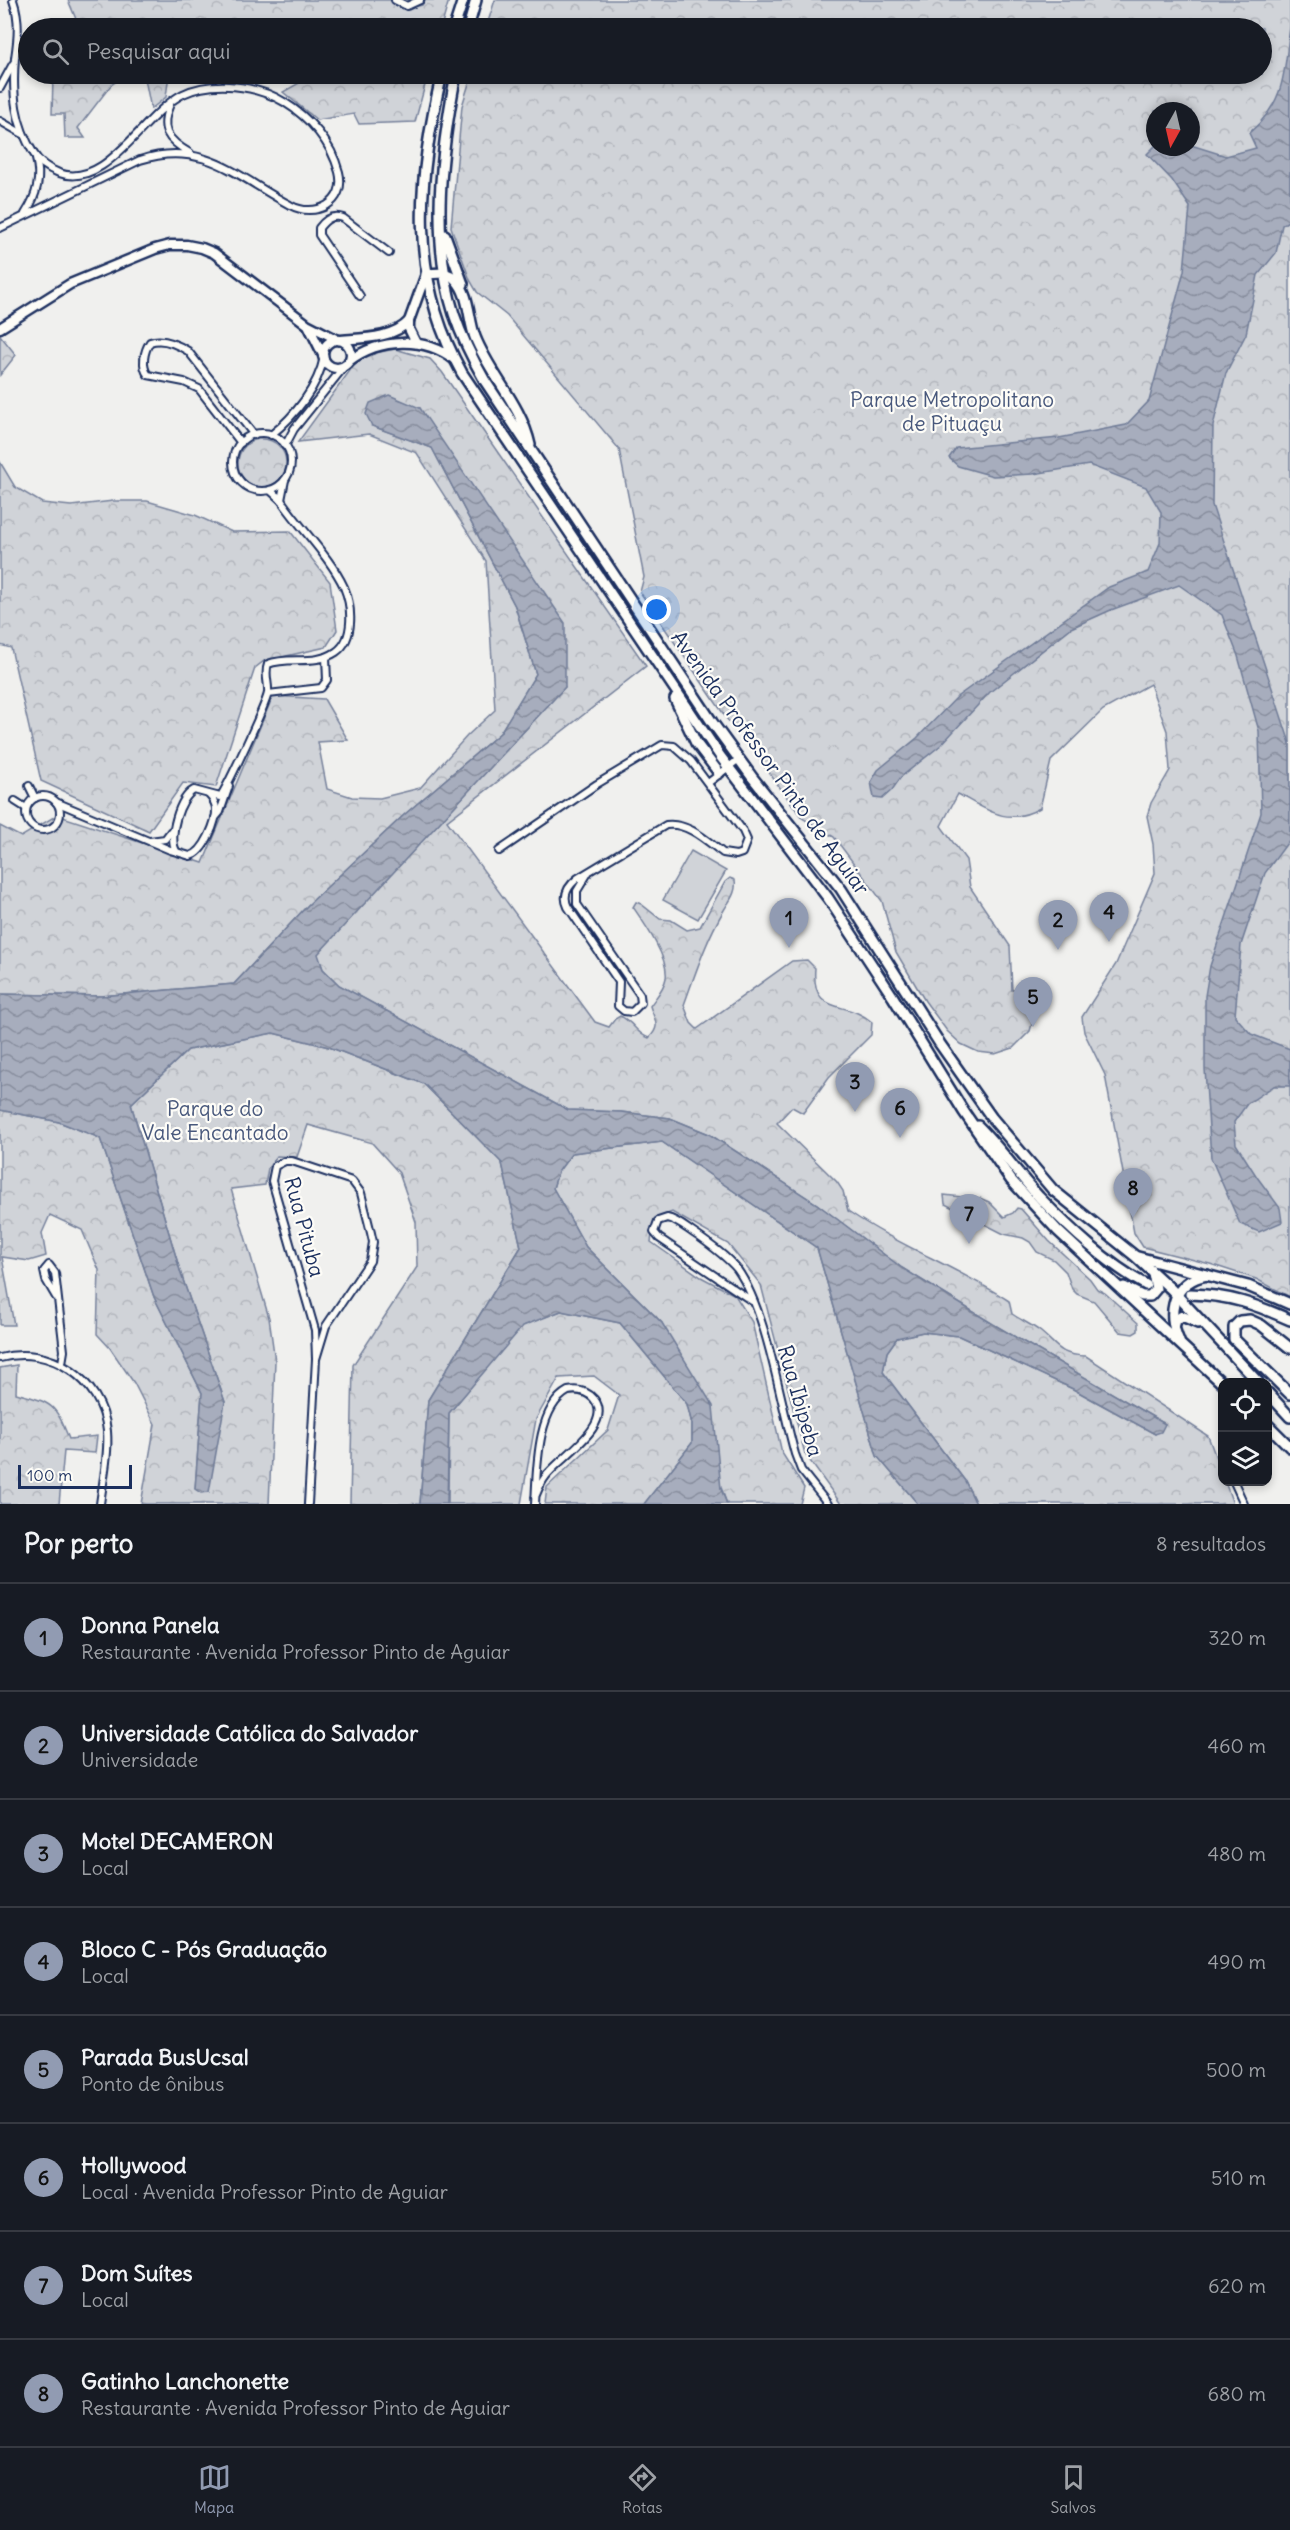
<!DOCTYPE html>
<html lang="pt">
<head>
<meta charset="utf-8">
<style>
	body { margin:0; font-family:Delius,sans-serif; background:#20242c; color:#f1f3f6 }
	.controls { position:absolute; right:18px; bottom:18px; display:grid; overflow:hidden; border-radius:12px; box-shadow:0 3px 9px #0003 }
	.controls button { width:54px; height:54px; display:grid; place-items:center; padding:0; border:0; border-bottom:2px solid #363941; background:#171b24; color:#f1f3f6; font:30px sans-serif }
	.compass { position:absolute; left:1146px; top:102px; width:54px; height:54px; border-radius:50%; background:#171b24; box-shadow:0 3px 9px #0003; rotate:188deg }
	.scale { position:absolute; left:18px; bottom:15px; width:114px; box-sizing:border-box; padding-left:6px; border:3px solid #1b2f5e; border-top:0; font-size:16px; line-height:21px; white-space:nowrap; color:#1b2f5e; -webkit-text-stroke:4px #fdfcf7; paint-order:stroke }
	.you { position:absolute; left:657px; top:610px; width:21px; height:21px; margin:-15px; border:4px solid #fff; border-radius:50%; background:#1a73e8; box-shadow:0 0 0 9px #1a73e833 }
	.badge { display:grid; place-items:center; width:39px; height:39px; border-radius:50%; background:#919bb2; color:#111; font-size:20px; font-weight:700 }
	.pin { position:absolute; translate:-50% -50px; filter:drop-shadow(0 2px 3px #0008) }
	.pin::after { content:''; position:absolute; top:32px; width:21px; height:18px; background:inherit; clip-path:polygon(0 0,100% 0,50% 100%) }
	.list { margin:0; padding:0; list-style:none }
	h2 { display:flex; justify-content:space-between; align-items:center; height:78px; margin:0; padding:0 24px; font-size:26px }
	h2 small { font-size:20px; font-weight:400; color:#9ea1a6 }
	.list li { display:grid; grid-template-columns:39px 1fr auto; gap:18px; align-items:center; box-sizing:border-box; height:108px; padding:0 24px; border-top:2px solid #363941 }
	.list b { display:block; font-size:22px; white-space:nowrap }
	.list p { margin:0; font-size:20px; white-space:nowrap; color:#9ea1a6 }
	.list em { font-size:20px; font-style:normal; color:#9ea1a6 }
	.icon { flex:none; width:33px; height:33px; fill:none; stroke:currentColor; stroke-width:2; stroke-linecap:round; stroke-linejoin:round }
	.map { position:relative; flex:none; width:1290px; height:1504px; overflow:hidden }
	.search { position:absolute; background:#171b24; box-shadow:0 3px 9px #0003; left:18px; right:18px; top:18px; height:66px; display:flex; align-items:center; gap:15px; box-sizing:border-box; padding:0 21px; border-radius:33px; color:#9ea1a6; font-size:22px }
	.sheet { height:942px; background:#171b24 }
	nav { display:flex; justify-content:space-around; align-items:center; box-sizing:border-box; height:84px; border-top:2px solid #363941; background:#171b24; font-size:16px; color:#9ea1a6 }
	nav a { display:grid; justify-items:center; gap:3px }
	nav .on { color:#919bb2 }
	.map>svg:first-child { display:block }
	.green { fill:#d0d3d8; stroke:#76819b; stroke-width:1.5 }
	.forest { fill:url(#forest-crowns); stroke:#76819b; stroke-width:1.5; fill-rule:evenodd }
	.water { fill:url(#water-waves); stroke:#6f7b97; stroke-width:1.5 }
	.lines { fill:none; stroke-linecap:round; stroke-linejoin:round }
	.primary-tunnel { stroke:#c5c9d1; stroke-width:9; stroke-dasharray:9 4.5; stroke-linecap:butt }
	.street-casing { stroke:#1b2f5e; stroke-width:10 }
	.secondary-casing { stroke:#1b2f5e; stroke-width:13 }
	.primary-casing { stroke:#1b2f5e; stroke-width:14 }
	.street { stroke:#fdfcf7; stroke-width:6 }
	.secondary { stroke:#fdfcf7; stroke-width:8 }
	.primary { stroke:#fdfcf7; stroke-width:9 }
	.labels { text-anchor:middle; stroke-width:4.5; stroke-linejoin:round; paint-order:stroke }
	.park-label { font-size:21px; fill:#48587c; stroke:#fdfcf7 }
	.street-label { font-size:21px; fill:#1b2f5e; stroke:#fdfcf7 }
</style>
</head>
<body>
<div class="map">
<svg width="1290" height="1504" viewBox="0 0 1290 1504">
	<defs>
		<pattern id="forest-crowns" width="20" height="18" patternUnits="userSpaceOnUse" patternTransform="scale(1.5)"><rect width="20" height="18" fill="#d0d3d8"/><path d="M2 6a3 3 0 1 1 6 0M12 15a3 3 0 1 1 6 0" fill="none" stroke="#b2b5bc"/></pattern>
		<pattern id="water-waves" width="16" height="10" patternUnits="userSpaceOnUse" patternTransform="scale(1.5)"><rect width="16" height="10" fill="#a7adbd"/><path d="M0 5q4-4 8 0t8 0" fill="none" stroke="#878d9d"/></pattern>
	</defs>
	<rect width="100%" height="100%" fill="#f0f0ee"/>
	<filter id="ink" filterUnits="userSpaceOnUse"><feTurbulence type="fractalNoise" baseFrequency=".0167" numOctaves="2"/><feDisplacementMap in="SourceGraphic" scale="12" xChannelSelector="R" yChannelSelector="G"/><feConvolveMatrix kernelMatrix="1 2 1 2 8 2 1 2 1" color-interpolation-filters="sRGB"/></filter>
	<g filter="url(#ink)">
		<path class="green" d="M 691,851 L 726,871 L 698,919 L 663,900 Z"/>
		<g class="forest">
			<path d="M 68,0 L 395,0 L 406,9 L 422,5 L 425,0 L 449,0 L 441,28 L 193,28 L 175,24 L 174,28 L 73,28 L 76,19 Z"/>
			<path d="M 495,0 L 1290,0 L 1290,1297 L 1256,1279 L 1210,1264 L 1143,1247 L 1134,1233 L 1105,1075 L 1084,1032 L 1082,1017 L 1116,964 L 1155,873 L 1153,844 L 1147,816 L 1151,803 L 1170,770 L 1167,731 L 1150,684 L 1103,710 L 1051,761 L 1040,808 C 1007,827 987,810 958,794 L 941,826 L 966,860 L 970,887 L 1010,946 L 1012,990 L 1042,988 L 1030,1031 L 1013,1048 L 995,1054 L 978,1052 L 961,1044 L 947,1031 L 925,1001 L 896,952 L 882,901 L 834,837 L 802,818 L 736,727 L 729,722 L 640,592 L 644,577 L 619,449 L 507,316 L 477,292 L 470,280 L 451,227 L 462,106 L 472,74 L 1262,74 L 1262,28 L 486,28 ZM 1155,111 L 1191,111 L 1191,147 L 1155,147 Z"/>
			<path d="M 55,74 L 127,74 L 111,85 L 78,128 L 85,138 L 65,138 L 64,114 L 52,114 L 53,78 Z"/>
			<path d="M 144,74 L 169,74 L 166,97 L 151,109 Z"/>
			<path d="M 315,74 L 428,74 L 415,122 L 359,124 L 354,114 L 317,120 L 283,92 Z"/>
			<path d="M 0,335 L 16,355 L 0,375 Z"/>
			<path d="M 395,349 L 430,359 L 442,372 L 646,666 L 447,821 L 595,1022 L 609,1027 L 615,1019 L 620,1016 C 633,1021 636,1034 649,1038 C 662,1025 654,1020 650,1006 C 656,997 664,989 666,978 C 669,958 644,923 633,907 L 636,902 L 641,904 L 660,919 L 671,920 L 687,930 L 700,927 L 725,882 L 730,878 L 735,880 C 737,892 730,900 724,910 C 706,940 696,972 684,1005 L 691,1023 L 697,1029 L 792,961 L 807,960 L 815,968 C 811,1017 846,999 872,1022 L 871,1035 L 829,1077 L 803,1113 L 792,1107 L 777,1123 L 837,1182 L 843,1191 L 848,1211 C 899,1246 957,1267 1009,1301 L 1012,1314 C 1021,1320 1032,1325 1041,1332 C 1059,1347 1059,1355 1086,1356 L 1208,1436 L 1222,1474 L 1222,1482 L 1225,1482 L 1233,1504 L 976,1504 L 965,1481 L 883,1372 L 887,1352 L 897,1338 L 923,1332 L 959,1336 L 1073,1389 L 1155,1434 L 1165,1424 L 993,1324 L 902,1268 L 817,1204 L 709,1134 L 670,1118 L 621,1112 L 568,1110 L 339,985 L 323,969 L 317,954 L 565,687 L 420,408 L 372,426 L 432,448 L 515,606 L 536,674 L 500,733 L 404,815 L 308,905 L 234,984 L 101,996 L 0,994 L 0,826 L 21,837 L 57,815 L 203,863 L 273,696 L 324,699 L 348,740 L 318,742 L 327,789 L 352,797 L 380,798 L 420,788 L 467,736 L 495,710 L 486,561 L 417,453 L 369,434 L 298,442 L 354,365 L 365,355 Z"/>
			<circle cx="262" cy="463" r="24"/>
			<path d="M 0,462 L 15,487 L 42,503 L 71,506 L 113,501 L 147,501 L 195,515 L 232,532 L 290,531 L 330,582 L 337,630 L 326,647 L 264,661 L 255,668 L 216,787 L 183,783 L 149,831 L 41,781 L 11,648 L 0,645 Z"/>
			<path d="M 273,1033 L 329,1047 L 424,1084 L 502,1163 L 521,1247 L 428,1400 L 420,1504 L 350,1504 L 353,1365 L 417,1267 L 416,1222 L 399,1173 L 372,1143 L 308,1125 L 297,1157 L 277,1156 L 268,1168 L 265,1185 L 231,1189 L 269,1318 L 275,1361 L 269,1504 L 141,1504 L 155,1424 L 134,1383 L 110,1348 L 97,1334 L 99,1270 L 82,1230 L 50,1215 L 42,1233 L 46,1256 L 29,1261 L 2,1257 L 14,1325 L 0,1325 L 0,1110 L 59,1122 L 100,1138 L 154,1297 L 202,1393 L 195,1489 L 225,1402 L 181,1274 L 131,1104 L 188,1050 Z"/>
			<path d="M 662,1142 L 817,1248 L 877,1456 L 918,1504 L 841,1504 L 805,1454 L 761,1285 L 728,1244 L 672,1212 L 654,1219 L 651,1242 L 701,1277 L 735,1295 L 752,1322 L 782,1453 L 804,1488 L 800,1504 L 727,1504 L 662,1323 L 586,1247 L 553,1188 L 558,1172 L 572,1153 Z"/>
			<path d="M 944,1195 L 962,1197 L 968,1200 L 980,1198 L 989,1202 L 1004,1217 L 1013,1213 L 1017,1208 L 1021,1209 L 1049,1241 L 1090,1279 L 1097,1289 L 1105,1293 L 1138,1323 L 1138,1331 L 1133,1334 L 1120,1332 L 1094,1301 L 1077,1294 L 1072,1289 L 1066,1272 L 1054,1260 L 1037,1252 L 1030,1242 L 1023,1238 L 1004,1234 L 945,1204 Z"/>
			<path d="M 561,1311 L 620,1323 L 687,1404 L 692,1424 L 692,1443 L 644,1504 L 545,1504 L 547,1487 L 608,1430 L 619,1395 L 594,1376 L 559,1378 L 536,1419 L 521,1504 L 448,1504 L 449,1413 L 523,1325 Z"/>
			<path d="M 17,1365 L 16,1393 C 52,1403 55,1403 69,1439 L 97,1436 L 95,1453 L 64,1451 L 59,1504 L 0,1504 L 0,1368 Z"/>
		</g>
		<g class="water">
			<path d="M 1290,27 L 1290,220 L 1282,225 L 1276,253 L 1258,275 L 1246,334 L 1226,373 L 1213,426 L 1212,505 L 1290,743 L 1290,839 L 1265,873 L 1241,945 L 1235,1016 L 1251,1034 L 1290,1049 L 1290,1086 L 1274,1086 L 1247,1104 L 1234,1122 L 1236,1144 L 1257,1177 L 1280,1208 L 1282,1222 L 1259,1232 L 1240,1224 L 1211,1158 L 1205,1069 L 1205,996 L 1210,966 L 1261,813 L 1259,731 L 1238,656 L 1222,615 L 1179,585 L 1111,610 L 1071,628 L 990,692 L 941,745 L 901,777 L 892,790 L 882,799 L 874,798 L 871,782 L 878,770 L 917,738 L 958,696 L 1109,587 L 1148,572 L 1160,543 L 1161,512 L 1146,487 L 1089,465 L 1033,474 L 993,476 L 958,466 L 949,458 L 956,448 L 1059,438 L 1126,425 L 1149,401 L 1184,271 L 1190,207 L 1172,180 L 1147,154 L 1155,146 L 1191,147 L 1191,145 L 1226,156 L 1256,148 L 1249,133 C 1286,102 1284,72 1290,27 Z"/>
			<path d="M 389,395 L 420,408 L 565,623 L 565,687 L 318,954 L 323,969 L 339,985 L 568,1110 L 621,1112 L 670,1118 L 709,1134 L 817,1204 L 902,1268 L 993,1324 L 1165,1424 L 1161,1432 L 1155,1434 L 1073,1389 L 959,1336 L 923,1332 L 897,1338 L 887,1352 L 883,1372 L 965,1481 L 976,1504 L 918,1504 L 877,1456 L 817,1248 L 662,1142 L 572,1153 L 558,1172 L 553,1188 L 586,1247 L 662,1323 L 713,1406 L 721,1489 L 727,1504 L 644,1504 L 692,1443 L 692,1424 L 687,1404 L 620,1323 L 561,1311 L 523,1326 L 449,1413 L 447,1504 L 420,1504 L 428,1400 L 521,1247 L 502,1163 L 424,1084 L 329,1047 L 273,1033 L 188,1050 L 131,1104 L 181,1274 L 225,1402 L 209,1492 L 201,1493 L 195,1489 L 202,1393 L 154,1297 L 100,1138 L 59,1122 L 0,1110 L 0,994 L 101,996 L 234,984 L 308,905 L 404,815 L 500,733 L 536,674 L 515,606 L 432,448 L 372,426 L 366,414 L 370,403 Z"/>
		</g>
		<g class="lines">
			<path class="primary-tunnel" d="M 1151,1288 L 1190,1294"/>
			<g class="street-casing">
				<g id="street">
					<path d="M 395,0 L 407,6 L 420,0"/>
					<path d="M 0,88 L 13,64"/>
					<path d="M 170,104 C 159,129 167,140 190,153"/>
					<path d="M 0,121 L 21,133"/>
					<path d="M 25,214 C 36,197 42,179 36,159"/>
					<path d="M 0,228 L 140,160 C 203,139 239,178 290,205 C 315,219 347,203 339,172 C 331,142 310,118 284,102 C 256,85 213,80 183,94 C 143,114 107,190 59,173 C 49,169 39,163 34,154 C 15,124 12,94 15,58 C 18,38 20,20 13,0"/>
					<path d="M 360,296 L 319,235 L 319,228 C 325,220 332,214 343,218 L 389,253"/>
					<circle cx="262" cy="462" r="29"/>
					<path d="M 271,435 C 295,416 318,387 324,357"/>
					<path d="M 241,443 L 199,389 L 184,382 L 148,375 C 141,366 144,351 150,342 C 163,337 177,344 188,351 L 254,435"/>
					<path d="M 285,446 L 294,429 L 347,363"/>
					<path d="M 281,500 L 285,480"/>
					<path d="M 268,694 L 321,688 L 327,680 L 326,657"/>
					<path d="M 708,783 L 739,759"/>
					<path d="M 29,786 L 35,798"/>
					<circle cx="43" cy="813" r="17"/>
					<path d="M 15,801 L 26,808"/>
					<path d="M 56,802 L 170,850 L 190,856 C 204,853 217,822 216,808 C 215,802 213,799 209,795"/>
					<path d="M 215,818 L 220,812 L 229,786"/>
					<path d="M 150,841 L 165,839 L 171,831"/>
					<path d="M 176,851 C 168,837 179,798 194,790 L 220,797 C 227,788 266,704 268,693 C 269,683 264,674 268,664 C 289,656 315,666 336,652 C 355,639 352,606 344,587 C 330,557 300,528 281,500 L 270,490"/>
					<path d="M 499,851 L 597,784 L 662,745 L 674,746 L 691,761 L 743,831 L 747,840 L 742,853 L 736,855 L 723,853 C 707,841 688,822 666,825 L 578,878 C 568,886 562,895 568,907 L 619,982 L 618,1006 L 624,1011 L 632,1012 L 641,1003 L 640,995 L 577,904 L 577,891 L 588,873"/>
					<path d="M 56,1297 L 46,1280 L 44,1271 L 49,1265 L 55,1273 L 64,1351 L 62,1363"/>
					<path d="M 752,1301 L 659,1238 L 654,1232 L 658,1221 L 667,1218 C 678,1220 688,1230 698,1236 C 712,1246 726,1256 737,1269 C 767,1311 780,1402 795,1454 L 801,1470 L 828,1504"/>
					<path d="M 0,1358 C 49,1344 102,1379 107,1431 C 109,1455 103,1480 100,1504"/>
					<path d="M 1234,1482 L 1244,1504"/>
					<path d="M 308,1504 L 316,1359 L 315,1330 L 272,1181 L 275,1166 L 285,1161 L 292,1161 L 352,1181 L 361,1193 L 371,1233 L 373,1242 L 370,1261 L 326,1326 L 316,1359"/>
					<path d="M 535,1504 C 537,1472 536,1408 568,1391 C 579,1389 587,1391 594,1399 C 615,1425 560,1457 546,1476 C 541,1482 538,1490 535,1497"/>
				</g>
			</g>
			<g class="secondary-casing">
				<g id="secondary">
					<path d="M 409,321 L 409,329 L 416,343"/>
					<path d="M 309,327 L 323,355"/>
					<path d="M 0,328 L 70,284 L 155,249 L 170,245 L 187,245 L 202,248 L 214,253 L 307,324 L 338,340"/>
					<path d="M 339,340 C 361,338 393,339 409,321 L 426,274"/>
					<circle cx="337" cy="354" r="14"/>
					<path d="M 349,361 C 380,338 424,336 455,360"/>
				</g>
			</g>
			<g class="primary-casing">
				<g id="primary">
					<path d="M 454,28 L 463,0"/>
					<path d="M 468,28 L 476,0"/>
					<path d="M 442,74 C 417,178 408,276 462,373 L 720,756 L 828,898 L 893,997 L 964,1112 L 1011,1180 L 1058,1231 L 1222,1383"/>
					<path d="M 456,74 C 441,151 430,238 454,314 C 462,338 473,360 485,381 L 712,722 L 752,777 L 841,889 L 940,1044 L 992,1118 L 1053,1190 L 1135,1256 L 1171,1289 L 1258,1382"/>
					<path d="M 445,235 L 463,284"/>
					<path d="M 426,274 C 436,273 449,271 456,280 C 470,295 468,319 475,337 C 490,375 521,404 530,445"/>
					<path d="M 675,699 L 696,743 L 719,773"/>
					<path d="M 978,1126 C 1000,1148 1018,1174 1039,1197 C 1071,1230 1106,1263 1146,1285"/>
					<path d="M 1138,1257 L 1248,1286 L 1290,1304"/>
					<path d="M 1124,1287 L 1142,1296 L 1150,1296 L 1156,1289 L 1153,1273"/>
					<path d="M 1190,1294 C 1229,1295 1255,1304 1290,1320"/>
					<path d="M 1175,1324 L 1176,1320 L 1182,1316 L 1198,1323"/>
					<path d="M 1179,1341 C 1166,1312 1173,1281 1207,1275"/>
					<path d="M 1290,1348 L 1261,1325 L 1250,1320 L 1240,1321 L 1234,1327 L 1234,1339 L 1290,1394"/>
					<path d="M 1268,1393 L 1290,1417"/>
					<path d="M 1268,1425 L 1290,1447"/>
				</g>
			</g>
			<use href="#street" class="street"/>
			<use href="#secondary" class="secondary"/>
			<use href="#primary" class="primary"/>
		</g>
	</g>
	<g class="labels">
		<g class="park-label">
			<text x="952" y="407">Parque Metropolitano<tspan x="952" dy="24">de Pituaçu</tspan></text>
			<text x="215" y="1116">Parque do<tspan x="215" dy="24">Vale Encantado</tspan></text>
		</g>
		<g class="street-label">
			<text transform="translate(770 763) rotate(54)" y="7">Avenida Professor Pinto de Aguiar</text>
			<text transform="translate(304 1227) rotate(75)" y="7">Rua Pituba</text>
			<text transform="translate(800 1401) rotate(74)" y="7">Rua Ibipeba</text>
		</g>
	</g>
</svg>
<div class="controls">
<button><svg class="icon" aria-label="locate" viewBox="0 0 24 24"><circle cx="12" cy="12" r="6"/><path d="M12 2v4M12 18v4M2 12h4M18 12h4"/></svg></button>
<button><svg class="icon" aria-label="layers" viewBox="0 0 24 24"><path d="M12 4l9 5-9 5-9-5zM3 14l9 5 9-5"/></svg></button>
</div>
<svg class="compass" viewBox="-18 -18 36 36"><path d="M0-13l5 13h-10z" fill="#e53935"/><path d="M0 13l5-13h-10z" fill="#9ea1a6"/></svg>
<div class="scale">100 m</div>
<div class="you"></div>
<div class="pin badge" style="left:789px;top:948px">1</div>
<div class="pin badge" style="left:1058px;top:950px">2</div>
<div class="pin badge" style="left:855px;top:1112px">3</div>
<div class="pin badge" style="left:1109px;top:942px">4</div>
<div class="pin badge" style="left:1033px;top:1027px">5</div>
<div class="pin badge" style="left:900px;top:1138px">6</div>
<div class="pin badge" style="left:969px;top:1244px">7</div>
<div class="pin badge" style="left:1133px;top:1218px">8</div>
<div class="search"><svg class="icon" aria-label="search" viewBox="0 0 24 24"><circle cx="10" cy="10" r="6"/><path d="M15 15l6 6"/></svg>Pesquisar aqui</div>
</div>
<section class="sheet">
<h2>Por perto<small>8 resultados</small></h2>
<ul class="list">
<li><span class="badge">1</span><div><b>Donna Panela</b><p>Restaurante · Avenida Professor Pinto de Aguiar</p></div><em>320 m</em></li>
<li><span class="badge">2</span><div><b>Universidade Católica do Salvador</b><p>Universidade</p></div><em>460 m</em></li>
<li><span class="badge">3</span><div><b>Motel DECAMERON</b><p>Local</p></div><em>480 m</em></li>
<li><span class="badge">4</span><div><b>Bloco C - Pós Graduação</b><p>Local</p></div><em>490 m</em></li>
<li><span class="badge">5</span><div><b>Parada BusUcsal</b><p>Ponto de ônibus</p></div><em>500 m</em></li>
<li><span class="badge">6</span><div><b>Hollywood</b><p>Local · Avenida Professor Pinto de Aguiar</p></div><em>510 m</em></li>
<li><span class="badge">7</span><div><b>Dom Suítes</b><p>Local</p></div><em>620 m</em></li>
<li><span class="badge">8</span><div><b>Gatinho Lanchonette</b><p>Restaurante · Avenida Professor Pinto de Aguiar</p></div><em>680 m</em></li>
</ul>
</section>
<nav>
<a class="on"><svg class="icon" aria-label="map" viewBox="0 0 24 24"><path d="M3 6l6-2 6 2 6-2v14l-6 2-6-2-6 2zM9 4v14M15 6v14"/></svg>Mapa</a>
<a><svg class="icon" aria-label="directions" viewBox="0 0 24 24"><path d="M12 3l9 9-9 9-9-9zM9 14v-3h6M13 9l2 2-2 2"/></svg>Rotas</a>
<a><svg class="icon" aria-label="saved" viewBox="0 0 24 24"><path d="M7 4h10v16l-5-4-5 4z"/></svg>Salvos</a>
</nav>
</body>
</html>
